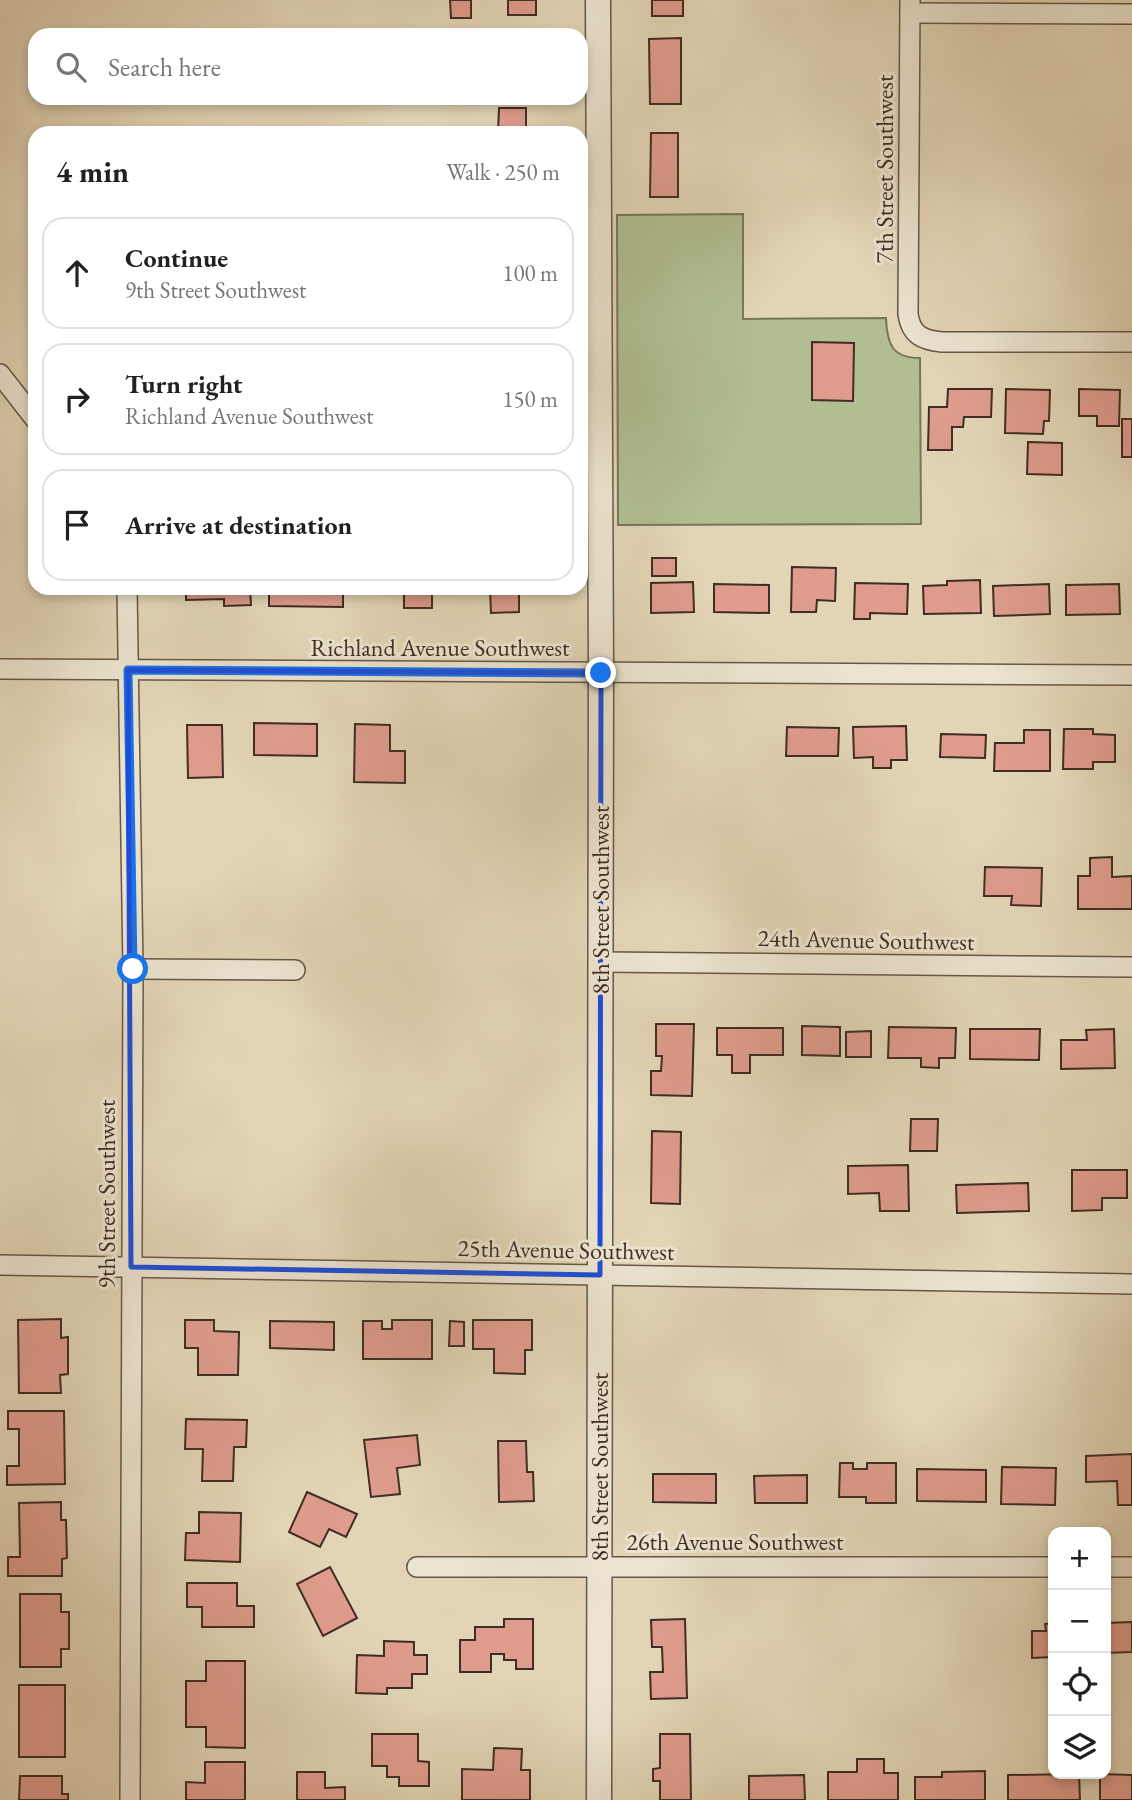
<!DOCTYPE html>
<html lang="en">
<head>
<meta charset="utf-8">
<style>
	body { margin:0; font-family:"EB Garamond",serif; background:#f2f2f2; color:#202124 }
	.controls { position:absolute; right:21px; bottom:21px; display:grid; overflow:hidden; border-radius:14px; box-shadow:0 4px 10px #0003 }
	.controls button { width:63px; height:63px; display:grid; place-items:center; padding:0; border:0; border-bottom:2px solid #e0e0e0; background:#fff; color:#202124; font:35px sans-serif }
	.stop { position:absolute; width:21px; height:21px; margin:-16px; border:5px solid #1a73e8; border-radius:50%; background:#fff }
	.stop.end { background:#1a73e8; border-color:#fff; box-shadow:0 2px 7px #0008 }
	.list { margin:0; padding:0; list-style:none }
	h2 { display:flex; justify-content:space-between; align-items:center; height:91px; margin:0; padding:0 28px; font-size:30px }
	h2 small { font-size:23px; font-weight:400; color:#757577 }
	.list li { display:grid; grid-template-columns:46px 1fr auto; gap:21px; align-items:center; box-sizing:border-box; height:112px; margin:0 14px 14px; padding:0 14px; border:2px solid #e0e0e0; border-radius:21px }
	.list b { display:block; font-size:26px; white-space:nowrap }
	.list p { margin:0; font-size:23px; white-space:nowrap; color:#757577 }
	.list em { font-size:23px; font-style:normal; color:#757577 }
	.icon { flex:none; width:38px; height:38px; fill:none; stroke:currentColor; stroke-width:2; stroke-linecap:round; stroke-linejoin:round }
	.map { position:relative; flex:none; width:1132px; height:1800px; overflow:hidden }
	.search { position:absolute; background:#fff; box-shadow:0 4px 10px #0003; left:28px; top:28px; width:560px; height:77px; display:flex; align-items:center; gap:18px; box-sizing:border-box; padding:0 24px; border-radius:21px; color:#757577; font-size:26px }
	.panel { position:absolute; background:#fff; box-shadow:0 4px 10px #0003; left:28px; top:126px; width:560px; height:469px; border-radius:21px }
	.map>svg:first-child { display:block }
	.green { fill:#b0be91; stroke:#78765a; stroke-width:2 }
	.building { fill:#df9c8d; stroke:#402d23; stroke-width:2 }
	.lines { fill:none; stroke-linecap:round; stroke-linejoin:round }
	.minor-casing { stroke:#685748; stroke-width:22 }
	.tertiary-casing { stroke:#685748; stroke-width:27 }
	.minor { stroke:#ece4d0; stroke-width:19 }
	.tertiary { stroke:#ece4d0; stroke-width:24 }
	.route { stroke:#1a73e8; stroke-width:9 }
	.marked { fill:none; stroke:#1d4ed8; stroke-width:5; stroke-linejoin:round }
	.labels { text-anchor:middle; stroke-width:6; stroke-linejoin:round; paint-order:stroke }
	.street-label { font-size:24px; fill:#402d23; stroke:#ece4d0 }
</style>
</head>
<body>
<div class="map">
<svg width="1132" height="1800" viewBox="0 0 1132 1800">
	<rect width="100%" height="100%" fill="#e2d5b6"/>
	<filter id="stains"><feTurbulence type="fractalNoise" baseFrequency=".00286" numOctaves="4"/><feColorMatrix values="0 0 0 0 .2 0 0 0 0 .09 0 0 0 0 .02 0 0 0 .5 -.17"/></filter>
	<radialGradient id="worn" r=".72"><stop offset=".6" stop-color="#630" stop-opacity="0"/><stop offset="1" stop-color="#630" stop-opacity=".3"/></radialGradient>
	<path class="green" d="M 743,214 L 743,319 L 886,318 C 887,344 892,358 920,358 L 921,524 L 618,525 L 617,215 Z"/>
	<g class="building">
		<path d="M 450,0 L 471,0 L 471,18 L 451,18 Z"/>
		<rect x="508" y="0" width="28" height="15"/>
		<rect x="652" y="0" width="31" height="16"/>
		<path d="M 506,32 L 537,33 L 537,35 L 506,35 Z"/>
		<path d="M 681,38 L 681,104 L 650,104 L 649,39 Z"/>
		<path d="M 499,108 L 526,108 L 526,133 L 498,133 Z"/>
		<path d="M 651,133 L 678,133 L 678,197 L 650,197 Z"/>
		<path d="M 812,342 L 854,343 L 853,401 L 812,400 Z"/>
		<path d="M 948,389 L 992,389 L 991,417 L 964,417 L 963,427 L 952,427 L 952,450 L 928,450 L 929,407 L 947,407 Z"/>
		<path d="M 1006,389 L 1050,390 L 1049,421 L 1044,421 L 1043,434 L 1005,433 Z"/>
		<path d="M 1079,389 L 1120,390 L 1119,426 L 1097,426 L 1097,416 L 1079,416 Z"/>
		<rect x="1122" y="419" width="10" height="38"/>
		<path d="M 1028,442 L 1062,443 L 1062,475 L 1027,474 Z"/>
		<rect x="652" y="558" width="24" height="18"/>
		<path d="M 792,567 L 836,568 L 835,601 L 817,600 L 816,612 L 791,612 Z"/>
		<path d="M 980,580 L 981,613 L 924,614 L 923,586 L 947,585 L 947,581 Z"/>
		<path d="M 693,582 L 694,612 L 651,613 L 651,583 Z"/>
		<path d="M 855,583 L 908,584 L 907,614 L 870,613 L 870,619 L 854,619 Z"/>
		<path d="M 714,584 L 769,585 L 769,613 L 714,612 Z"/>
		<path d="M 1049,584 L 1050,614 L 994,616 L 993,586 Z"/>
		<path d="M 1119,584 L 1120,614 L 1066,615 L 1066,585 Z"/>
		<path d="M 186,588 L 250,588 L 251,605 L 224,606 L 224,599 L 186,600 Z"/>
		<path d="M 269,588 L 343,588 L 343,607 L 269,606 Z"/>
		<rect x="404" y="588" width="28" height="20"/>
		<path d="M 481,588 L 519,588 L 519,612 L 491,613 L 490,588 Z"/>
		<path d="M 254,723 L 317,724 L 317,756 L 254,755 Z"/>
		<path d="M 355,724 L 390,725 L 390,751 L 405,751 L 405,783 L 354,782 Z"/>
		<path d="M 187,725 L 222,725 L 223,777 L 188,778 Z"/>
		<path d="M 906,726 L 907,760 L 891,760 L 891,768 L 873,768 L 873,757 L 854,758 L 853,727 Z"/>
		<path d="M 787,727 L 839,728 L 838,756 L 786,756 Z"/>
		<path d="M 1064,729 L 1093,729 L 1093,734 L 1115,735 L 1115,762 L 1093,762 L 1093,769 L 1063,769 Z"/>
		<path d="M 1024,730 L 1050,730 L 1050,771 L 994,771 L 995,743 L 1024,743 Z"/>
		<path d="M 941,734 L 986,735 L 985,758 L 940,757 Z"/>
		<path d="M 1112,857 L 1112,877 L 1132,876 L 1132,909 L 1078,909 L 1078,876 L 1090,876 L 1090,858 Z"/>
		<path d="M 985,867 L 1042,868 L 1041,906 L 1011,905 L 1012,896 L 984,896 Z"/>
		<path d="M 656,1024 L 694,1024 L 692,1096 L 651,1095 L 651,1071 L 661,1071 L 662,1056 L 656,1056 Z"/>
		<path d="M 802,1026 L 840,1027 L 840,1056 L 802,1055 Z"/>
		<path d="M 889,1027 L 956,1028 L 955,1058 L 939,1058 L 939,1068 L 921,1067 L 921,1058 L 888,1058 Z"/>
		<path d="M 717,1028 L 783,1028 L 783,1055 L 750,1055 L 750,1073 L 732,1073 L 732,1055 L 717,1055 Z"/>
		<path d="M 970,1029 L 1040,1029 L 1039,1060 L 970,1059 Z"/>
		<path d="M 1114,1029 L 1115,1068 L 1061,1069 L 1061,1040 L 1087,1040 L 1086,1030 Z"/>
		<path d="M 871,1031 L 871,1057 L 846,1057 L 846,1032 Z"/>
		<path d="M 911,1119 L 938,1119 L 937,1151 L 910,1151 Z"/>
		<path d="M 652,1131 L 681,1132 L 680,1204 L 651,1203 Z"/>
		<path d="M 908,1165 L 909,1211 L 880,1211 L 879,1193 L 848,1194 L 848,1166 Z"/>
		<path d="M 1072,1170 L 1127,1170 L 1127,1198 L 1102,1198 L 1102,1210 L 1072,1211 Z"/>
		<path d="M 1028,1183 L 1029,1211 L 957,1213 L 956,1185 Z"/>
		<path d="M 61,1319 L 61,1338 L 68,1337 L 68,1374 L 60,1375 L 61,1393 L 19,1393 L 18,1320 Z"/>
		<path d="M 185,1320 L 214,1320 L 214,1331 L 239,1332 L 238,1375 L 198,1375 L 198,1348 L 185,1348 Z"/>
		<path d="M 392,1320 L 432,1320 L 432,1359 L 363,1359 L 363,1321 L 382,1321 L 382,1329 L 392,1329 Z"/>
		<path d="M 473,1320 L 532,1320 L 532,1350 L 525,1350 L 525,1374 L 494,1373 L 494,1349 L 473,1349 Z"/>
		<path d="M 270,1321 L 334,1322 L 334,1350 L 270,1348 Z"/>
		<path d="M 450,1321 L 464,1322 L 464,1346 L 449,1346 Z"/>
		<path d="M 8,1411 L 64,1411 L 65,1484 L 7,1485 L 7,1466 L 19,1466 L 19,1429 L 8,1429 Z"/>
		<path d="M 186,1419 L 247,1420 L 246,1447 L 234,1447 L 233,1481 L 202,1481 L 203,1449 L 185,1449 Z"/>
		<path d="M 417,1435 L 420,1465 L 397,1468 L 400,1494 L 371,1497 L 364,1440 Z"/>
		<path d="M 498,1441 L 526,1441 L 527,1472 L 533,1472 L 534,1501 L 499,1502 Z"/>
		<path d="M 1132,1454 L 1132,1505 L 1118,1505 L 1117,1481 L 1086,1482 L 1086,1456 Z"/>
		<path d="M 840,1463 L 853,1463 L 853,1469 L 867,1469 L 867,1463 L 896,1463 L 896,1503 L 866,1503 L 866,1497 L 839,1497 Z"/>
		<path d="M 1002,1467 L 1056,1468 L 1055,1505 L 1001,1504 Z"/>
		<path d="M 917,1469 L 986,1470 L 986,1502 L 917,1501 Z"/>
		<path d="M 653,1474 L 716,1474 L 716,1503 L 653,1502 Z"/>
		<path d="M 807,1475 L 807,1503 L 755,1503 L 754,1476 Z"/>
		<path d="M 307,1492 L 357,1514 L 346,1537 L 329,1529 L 320,1547 L 289,1532 Z"/>
		<path d="M 61,1502 L 61,1520 L 66,1520 L 67,1558 L 62,1559 L 62,1576 L 8,1576 L 8,1557 L 20,1557 L 19,1503 Z"/>
		<path d="M 199,1512 L 241,1513 L 240,1562 L 185,1560 L 186,1533 L 199,1533 Z"/>
		<path d="M 330,1567 L 357,1618 L 323,1636 L 297,1584 Z"/>
		<path d="M 187,1583 L 237,1583 L 237,1606 L 254,1606 L 254,1627 L 202,1627 L 202,1607 L 187,1607 Z"/>
		<path d="M 20,1594 L 61,1594 L 61,1612 L 69,1612 L 69,1649 L 61,1649 L 61,1667 L 20,1667 Z"/>
		<path d="M 504,1619 L 533,1619 L 533,1669 L 516,1669 L 516,1660 L 504,1660 L 504,1654 L 491,1654 L 491,1672 L 460,1672 L 460,1640 L 475,1640 L 475,1627 L 504,1627 Z"/>
		<path d="M 685,1619 L 687,1698 L 651,1699 L 650,1672 L 663,1672 L 662,1647 L 652,1647 L 651,1620 Z"/>
		<path d="M 1132,1622 L 1132,1652 L 1106,1653 L 1106,1623 Z"/>
		<path d="M 1053,1623 L 1053,1657 L 1032,1658 L 1032,1631 L 1046,1631 L 1045,1624 Z"/>
		<path d="M 384,1641 L 414,1642 L 414,1655 L 427,1655 L 427,1674 L 412,1674 L 412,1688 L 387,1688 L 387,1694 L 356,1693 L 357,1655 L 384,1656 Z"/>
		<path d="M 206,1661 L 245,1661 L 245,1748 L 206,1747 L 206,1727 L 186,1727 L 186,1681 L 206,1681 Z"/>
		<rect x="19" y="1685" width="46" height="72"/>
		<path d="M 372,1734 L 418,1734 L 418,1761 L 429,1762 L 429,1786 L 399,1786 L 399,1777 L 387,1777 L 387,1766 L 372,1766 Z"/>
		<path d="M 660,1734 L 690,1734 L 691,1800 L 660,1800 L 660,1781 L 653,1781 L 653,1769 L 660,1768 Z"/>
		<path d="M 494,1748 L 522,1749 L 521,1770 L 530,1770 L 530,1800 L 462,1800 L 462,1769 L 493,1770 Z"/>
		<path d="M 857,1759 L 884,1759 L 884,1773 L 898,1773 L 898,1800 L 828,1800 L 828,1772 L 857,1772 Z"/>
		<path d="M 205,1762 L 245,1762 L 245,1800 L 186,1800 L 186,1782 L 205,1783 Z"/>
		<path d="M 985,1771 L 985,1800 L 915,1800 L 915,1777 L 942,1777 L 942,1772 Z"/>
		<path d="M 297,1772 L 325,1772 L 325,1788 L 345,1787 L 345,1800 L 297,1800 Z"/>
		<path d="M 1079,1774 L 1080,1800 L 1008,1800 L 1008,1775 Z"/>
		<path d="M 1100,1774 L 1132,1775 L 1132,1800 L 1100,1800 Z"/>
		<path d="M 804,1775 L 805,1800 L 749,1800 L 749,1776 Z"/>
		<path d="M 20,1776 L 62,1776 L 62,1794 L 68,1794 L 68,1800 L 19,1800 Z"/>
	</g>
	<g class="lines">
		<g class="minor-casing">
			<g id="minor">
				<path d="M 910,0 L 908,314 C 911,335 922,340 942,342 L 1132,342"/>
				<path d="M 910,13 L 1132,14"/>
				<path d="M 0,374 L 35,419"/>
				<path d="M 127,588 L 133,969 L 130,1800"/>
				<path d="M 0,669 L 1132,675"/>
				<path d="M 600,962 L 1132,967"/>
				<path d="M 133,969 L 295,970"/>
				<path d="M 0,1265 L 1132,1284"/>
				<path d="M 417,1567 L 1053,1567"/>
				<path d="M 1106,1567 L 1132,1567"/>
			</g>
		</g>
		<g class="tertiary-casing">
			<path id="tertiary" d="M 598,0 L 601,673 L 599,1800"/>
		</g>
		<use href="#minor" class="minor"/>
		<use href="#tertiary" class="tertiary"/>
	</g>
	<g class="lines">
		<path class="route" d="M 133,969 L 128,670 L 601,673"/>
	</g>
	<path class="marked" d="M 128,670 L 601,673 L 600,1275 L 131,1267 Z"/>
	<g class="labels">
		<g class="street-label">
			<text transform="translate(885 169) rotate(-90)" y="8">7th Street Southwest</text>
			<text x="440" y="656">Richland Avenue Southwest</text>
			<text transform="translate(601 900) rotate(-90)" y="8">8th Street Southwest</text>
			<text transform="translate(866 940) rotate(1)" y="8">24th Avenue Southwest</text>
			<text transform="translate(107 1194) rotate(-90)" y="8">9th Street Southwest</text>
			<text transform="translate(566 1250) rotate(1)" y="8">25th Avenue Southwest</text>
			<text transform="translate(600 1467) rotate(-90)" y="8">8th Street Southwest</text>
			<text x="735" y="1550">26th Avenue Southwest</text>
		</g>
	</g>
	<rect width="100%" height="100%" filter="url(#stains)"/>
	<rect width="100%" height="100%" fill="url(#worn)"/>
</svg>
<div class="controls">
<button>+</button>
<button>−</button>
<button><svg class="icon" aria-label="locate" viewBox="0 0 24 24"><circle cx="12" cy="12" r="6"/><path d="M12 2v4M12 18v4M2 12h4M18 12h4"/></svg></button>
<button><svg class="icon" aria-label="layers" viewBox="0 0 24 24"><path d="M12 4l9 5-9 5-9-5zM3 14l9 5 9-5"/></svg></button>
</div>
<div class="stop" style="left:133px;top:969px"></div>
<div class="stop end" style="left:601px;top:673px"></div>
<div class="search"><svg class="icon" aria-label="search" viewBox="0 0 24 24"><circle cx="10" cy="10" r="6"/><path d="M15 15l6 6"/></svg>Search here</div>
<section class="panel">
<h2>4 min<small>Walk · 250 m</small></h2>
<ul class="list">
<li><svg class="icon" aria-label="ahead" viewBox="0 0 24 24"><path d="M12 20V5M6 11l6-6 6 6"/></svg><div><b>Continue</b><p>9th Street Southwest</p></div><em>100 m</em></li>
<li><svg class="icon" aria-label="right" viewBox="0 0 24 24"><path d="M7 20v-9h11M14 6l5 5-5 5"/></svg><div><b>Turn right</b><p>Richland Avenue Southwest</p></div><em>150 m</em></li>
<li><svg class="icon" aria-label="arrive" viewBox="0 0 24 24"><path d="M6 21V4h12l-3 4 3 4H6"/></svg><div><b>Arrive at destination</b></div></li>
</ul>
</section>
</div>
</body>
</html>
